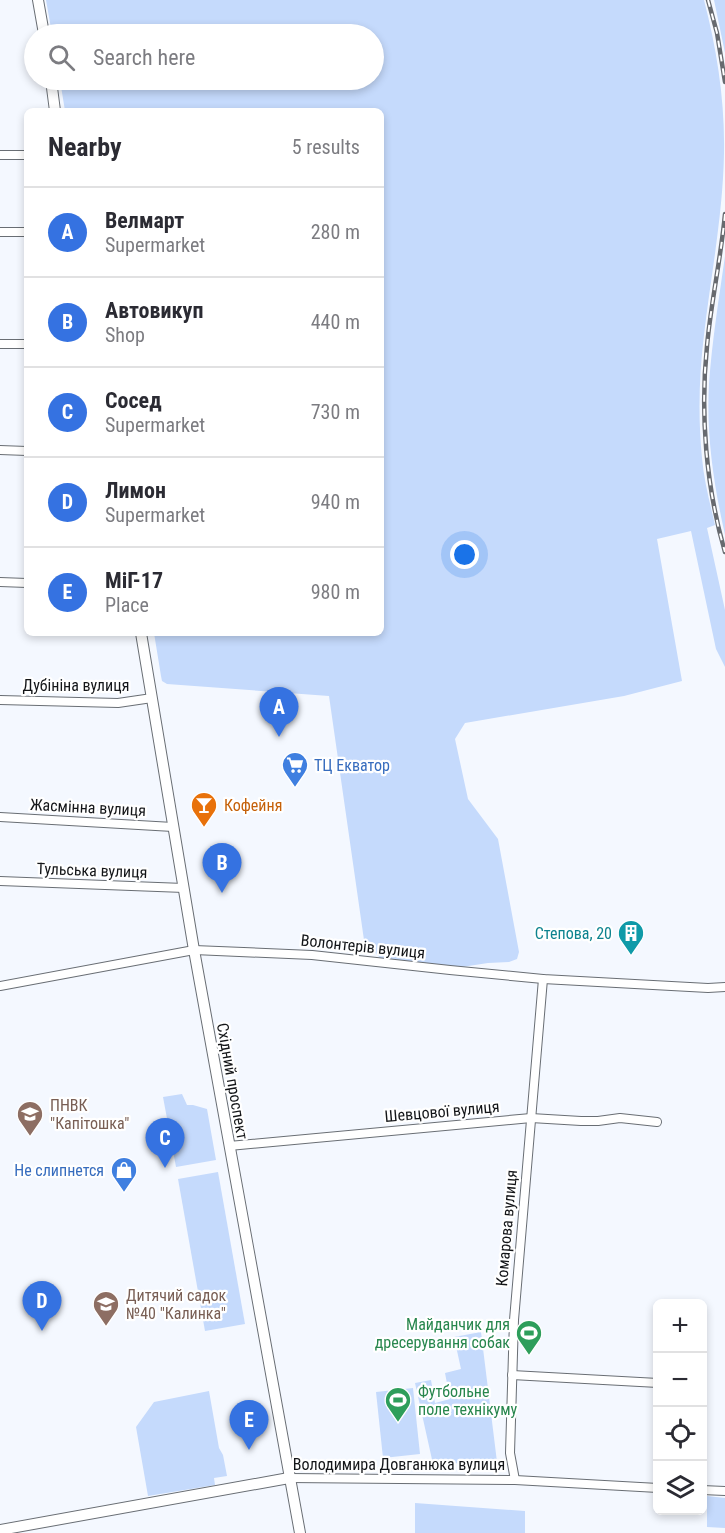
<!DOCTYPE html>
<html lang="en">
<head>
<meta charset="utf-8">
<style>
	body { margin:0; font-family:"Roboto Condensed",sans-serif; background:#f2f2f3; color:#2b2b33 }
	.controls { position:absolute; right:18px; bottom:18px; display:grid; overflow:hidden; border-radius:9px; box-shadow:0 3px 9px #0003 }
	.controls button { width:54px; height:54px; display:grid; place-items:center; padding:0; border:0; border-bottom:2px solid #e1e1e2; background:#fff; color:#2b2b33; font:30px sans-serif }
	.you { position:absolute; left:465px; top:555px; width:21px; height:21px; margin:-15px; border:4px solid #fff; border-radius:50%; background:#1a73e8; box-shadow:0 0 0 9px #1a73e833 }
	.badge { display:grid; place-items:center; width:39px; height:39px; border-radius:50%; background:#3572e1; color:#fff; font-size:20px; font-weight:700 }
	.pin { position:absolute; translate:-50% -50px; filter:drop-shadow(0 2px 3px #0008) }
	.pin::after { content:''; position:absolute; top:32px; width:21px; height:18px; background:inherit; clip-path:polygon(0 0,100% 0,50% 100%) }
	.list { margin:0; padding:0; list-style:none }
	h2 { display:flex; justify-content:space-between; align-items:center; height:78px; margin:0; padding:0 24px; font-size:26px }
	h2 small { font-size:20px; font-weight:400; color:#7c7c81 }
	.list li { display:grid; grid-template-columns:39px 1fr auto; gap:18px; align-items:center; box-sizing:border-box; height:90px; padding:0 24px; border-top:2px solid #e1e1e2 }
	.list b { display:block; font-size:22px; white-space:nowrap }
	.list p { margin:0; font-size:20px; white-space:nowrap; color:#7c7c81 }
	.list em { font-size:20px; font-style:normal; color:#7c7c81 }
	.icon { flex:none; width:33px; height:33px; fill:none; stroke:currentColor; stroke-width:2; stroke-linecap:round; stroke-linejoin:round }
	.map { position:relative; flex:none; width:725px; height:1533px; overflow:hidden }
	.search { position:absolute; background:#fff; box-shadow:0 3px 9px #0003; left:24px; top:24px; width:360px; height:66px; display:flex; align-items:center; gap:15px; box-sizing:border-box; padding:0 21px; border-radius:33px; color:#7c7c81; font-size:22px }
	.panel { position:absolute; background:#fff; box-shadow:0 3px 9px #0003; left:24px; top:108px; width:360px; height:528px; border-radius:9px }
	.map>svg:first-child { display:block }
	.green { fill:#c5dafc }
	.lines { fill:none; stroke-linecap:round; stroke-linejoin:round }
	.minor-casing { stroke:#696e74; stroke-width:10 }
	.major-casing { stroke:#696e74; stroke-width:12 }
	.minor { stroke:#fff; stroke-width:8 }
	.major { stroke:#fff; stroke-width:10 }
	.rail-casing { stroke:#676a6f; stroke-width:4.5 }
	.rail { stroke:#fff; stroke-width:2; stroke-dasharray:7; stroke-linecap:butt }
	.labels { text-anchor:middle; stroke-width:4.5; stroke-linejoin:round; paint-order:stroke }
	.street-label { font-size:16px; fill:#131518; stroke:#fff }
	.shop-label { font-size:16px; fill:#366cbe; stroke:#fff; text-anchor:start }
	.food-label { font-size:16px; fill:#c56008; stroke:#fff; text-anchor:start }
	.culture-label { font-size:16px; fill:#0d838f; stroke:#fff; text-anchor:end }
	.education-label { font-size:16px; fill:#785e54; stroke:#fff; text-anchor:start }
	.leisure-label { font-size:16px; fill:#27864d; stroke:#fff; text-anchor:end }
</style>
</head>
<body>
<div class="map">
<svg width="725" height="1533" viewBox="0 0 725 1533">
	<rect width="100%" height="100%" fill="#f4f8ff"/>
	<g class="green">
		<path d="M 46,0 L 704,0 C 717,50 725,101 724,153 C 723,214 711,275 704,335 C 699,375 698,418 702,458 C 704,481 710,503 715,525 L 707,528 L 725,610 L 725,667 L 716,649 L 691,531 L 657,539 L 682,681 L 624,696 L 465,723 L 455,739 L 468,799 L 498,839 L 519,952 L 517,959 L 509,962 L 488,963 L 462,967 L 380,958 L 364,940 L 329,696 L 167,684 L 162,681 L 161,676 L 154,633 L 381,633 L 381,111 L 65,111 L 60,80 L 374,80 L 374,34 L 52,34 Z"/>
		<path d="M 714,0 L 725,0 L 725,53 Z"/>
		<path d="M 725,256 L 725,535 C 714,486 706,435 709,384 C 712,341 719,298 725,256 Z"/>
		<path d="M 182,1094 L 187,1105 L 193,1105 L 207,1109 L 216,1160 L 176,1167 L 163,1097 Z"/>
		<path d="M 218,1172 L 245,1324 L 205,1331 L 178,1179 Z"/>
		<path d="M 481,1332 L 497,1462 L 433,1464 L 415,1383 L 431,1380 L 435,1403 L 450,1399 L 445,1373 L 461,1369 L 454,1337 Z"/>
		<path d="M 413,1388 L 420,1454 L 383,1458 L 376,1392 Z"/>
		<path d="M 209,1391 L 219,1448 L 223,1455 L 227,1476 L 214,1478 L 215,1485 L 148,1496 L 136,1427 L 154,1402 Z"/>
		<path d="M 707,1496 L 725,1498 L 725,1528 L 707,1527 Z"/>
		<path d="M 415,1503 L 525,1511 L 525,1533 L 415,1533 Z"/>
	</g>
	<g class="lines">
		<g class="minor-casing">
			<g id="minor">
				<path d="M 0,155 L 27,155"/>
				<path d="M 0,232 L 27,232"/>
				<path d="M 0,344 L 27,344"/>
				<path d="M 0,450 L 27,451"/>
				<path d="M 0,582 L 27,583"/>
				<path d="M 0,700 L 118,703 L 152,698"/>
				<path d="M 0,817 L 173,827"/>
				<path d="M 0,881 L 184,888"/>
				<path d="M 0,986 L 194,950 L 312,955 L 450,970 L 543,979 L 708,988 L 725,987"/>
				<path d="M 229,1146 L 531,1118 L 581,1121 L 598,1121 L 620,1118 L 657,1122"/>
				<path d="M 512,1375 L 658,1383"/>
				<path d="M 289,1478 L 515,1480 L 658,1488"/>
				<path d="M 515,1480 L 510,1453 L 514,1320 L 543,979"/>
				<path d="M 702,1490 L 725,1491"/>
			</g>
		</g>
		<g class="major-casing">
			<g id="major">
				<path d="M 38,0 L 44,34"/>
				<path d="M 51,80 L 55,111"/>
				<path d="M 141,633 L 194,950 L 300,1533"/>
				<path d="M 0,1530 L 289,1478"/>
			</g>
		</g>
		<use href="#minor" class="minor"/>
		<use href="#major" class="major"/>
		<g class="rail-casing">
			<g id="rail">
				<path d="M 708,0 L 717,33 L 725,82"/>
				<path d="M 725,214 C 721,258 711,302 707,346 C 700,413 706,487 725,552"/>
			</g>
		</g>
		<use href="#rail" class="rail"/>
	</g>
	<defs>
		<g id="supermarket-pin" transform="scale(1.35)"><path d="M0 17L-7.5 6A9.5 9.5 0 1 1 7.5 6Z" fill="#3f7fe0" stroke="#fff"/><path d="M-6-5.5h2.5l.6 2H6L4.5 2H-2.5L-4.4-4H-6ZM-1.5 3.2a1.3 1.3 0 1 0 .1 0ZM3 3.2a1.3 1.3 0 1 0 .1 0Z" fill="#fff"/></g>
		<g id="bar-pin" transform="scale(1.35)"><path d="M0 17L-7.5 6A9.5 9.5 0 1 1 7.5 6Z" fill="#e8710a" stroke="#fff"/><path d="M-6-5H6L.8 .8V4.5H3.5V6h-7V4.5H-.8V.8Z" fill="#fff"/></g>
		<g id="building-pin" transform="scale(1.35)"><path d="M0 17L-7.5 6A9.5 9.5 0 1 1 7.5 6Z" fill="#0f9aa8" stroke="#fff"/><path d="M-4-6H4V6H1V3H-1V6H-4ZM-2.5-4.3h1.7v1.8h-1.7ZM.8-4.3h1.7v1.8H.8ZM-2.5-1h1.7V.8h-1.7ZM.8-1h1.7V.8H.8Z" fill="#fff"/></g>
		<g id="school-pin" transform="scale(1.35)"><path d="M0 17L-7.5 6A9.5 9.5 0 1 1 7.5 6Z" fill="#8d6e63" stroke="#fff"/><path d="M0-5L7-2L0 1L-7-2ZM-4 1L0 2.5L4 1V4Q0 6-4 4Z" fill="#fff"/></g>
		<g id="shop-pin" transform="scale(1.35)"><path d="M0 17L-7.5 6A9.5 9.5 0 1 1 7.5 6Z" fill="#3f7fe0" stroke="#fff"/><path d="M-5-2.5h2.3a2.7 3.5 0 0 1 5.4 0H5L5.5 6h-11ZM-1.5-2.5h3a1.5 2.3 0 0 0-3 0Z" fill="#fff"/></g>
		<g id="stadium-pin" transform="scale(1.35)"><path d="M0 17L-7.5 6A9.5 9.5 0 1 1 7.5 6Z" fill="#2e9e5b" stroke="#fff"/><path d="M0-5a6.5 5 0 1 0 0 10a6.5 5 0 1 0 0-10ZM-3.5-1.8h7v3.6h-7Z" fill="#fff"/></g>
	</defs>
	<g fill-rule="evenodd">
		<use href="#supermarket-pin" x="295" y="765"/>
		<use href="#bar-pin" x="204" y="805"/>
		<use href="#building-pin" x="631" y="933"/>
		<use href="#school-pin" x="30" y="1114"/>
		<use href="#shop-pin" x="124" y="1170"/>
		<use href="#school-pin" x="106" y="1304"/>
		<use href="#stadium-pin" x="529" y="1333"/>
		<use href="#stadium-pin" x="398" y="1400"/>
	</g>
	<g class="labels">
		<g class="street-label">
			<text x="76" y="691">Дубініна вулиця</text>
			<text transform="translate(88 807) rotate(3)" y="6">Жасмінна вулиця</text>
			<text transform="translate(92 870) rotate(2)" y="6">Тульська вулиця</text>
			<text transform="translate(363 946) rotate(6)" y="6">Волонтерів вулиця</text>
			<text transform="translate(233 1081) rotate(80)" y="6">Східний проспект</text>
			<text transform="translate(442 1111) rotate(-5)" y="6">Шевцової вулиця</text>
			<text transform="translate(506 1228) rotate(-85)" y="6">Комарова вулиця</text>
			<text x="399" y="1470">Володимира Довганюка вулиця</text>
		</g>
		<g class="shop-label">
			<text x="314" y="771">ТЦ Екватор</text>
			<text x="104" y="1176" text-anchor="end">Не слипнется</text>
		</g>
		<g class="food-label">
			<text x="224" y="811">Кофейня</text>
		</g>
		<g class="culture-label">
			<text x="612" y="939">Степова, 20</text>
		</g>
		<g class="education-label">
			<text x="50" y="1111">ПНВК<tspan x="50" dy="18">"Капітошка"</tspan></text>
			<text x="126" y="1301">Дитячий садок<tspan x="126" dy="18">№40 "Калинка"</tspan></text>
		</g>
		<g class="leisure-label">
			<text x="510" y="1330">Майданчик для<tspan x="510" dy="18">дресерування собак</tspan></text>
			<text x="418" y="1397" text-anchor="start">Футбольне<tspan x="418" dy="18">поле технікуму</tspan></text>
		</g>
	</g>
</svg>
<div class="controls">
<button>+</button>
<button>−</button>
<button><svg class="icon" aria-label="locate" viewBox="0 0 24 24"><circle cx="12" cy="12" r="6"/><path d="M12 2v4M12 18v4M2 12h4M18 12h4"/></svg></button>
<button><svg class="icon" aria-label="layers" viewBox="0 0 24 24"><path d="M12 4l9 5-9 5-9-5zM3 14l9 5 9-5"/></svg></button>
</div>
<div class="you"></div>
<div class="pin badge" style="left:279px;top:737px">A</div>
<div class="pin badge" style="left:222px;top:893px">B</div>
<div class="pin badge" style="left:165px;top:1168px">C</div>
<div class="pin badge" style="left:42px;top:1331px">D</div>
<div class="pin badge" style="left:249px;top:1450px">E</div>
<div class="search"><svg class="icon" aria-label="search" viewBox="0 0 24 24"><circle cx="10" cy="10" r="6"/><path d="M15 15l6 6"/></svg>Search here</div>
<section class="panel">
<h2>Nearby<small>5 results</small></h2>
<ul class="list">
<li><span class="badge">A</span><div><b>Велмарт</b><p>Supermarket</p></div><em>280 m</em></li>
<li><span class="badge">B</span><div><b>Автовикуп</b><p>Shop</p></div><em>440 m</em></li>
<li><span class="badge">C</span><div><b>Сосед</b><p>Supermarket</p></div><em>730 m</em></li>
<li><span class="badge">D</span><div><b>Лимон</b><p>Supermarket</p></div><em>940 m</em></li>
<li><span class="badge">E</span><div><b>МіГ-17</b><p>Place</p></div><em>980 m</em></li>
</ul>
</section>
</div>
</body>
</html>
